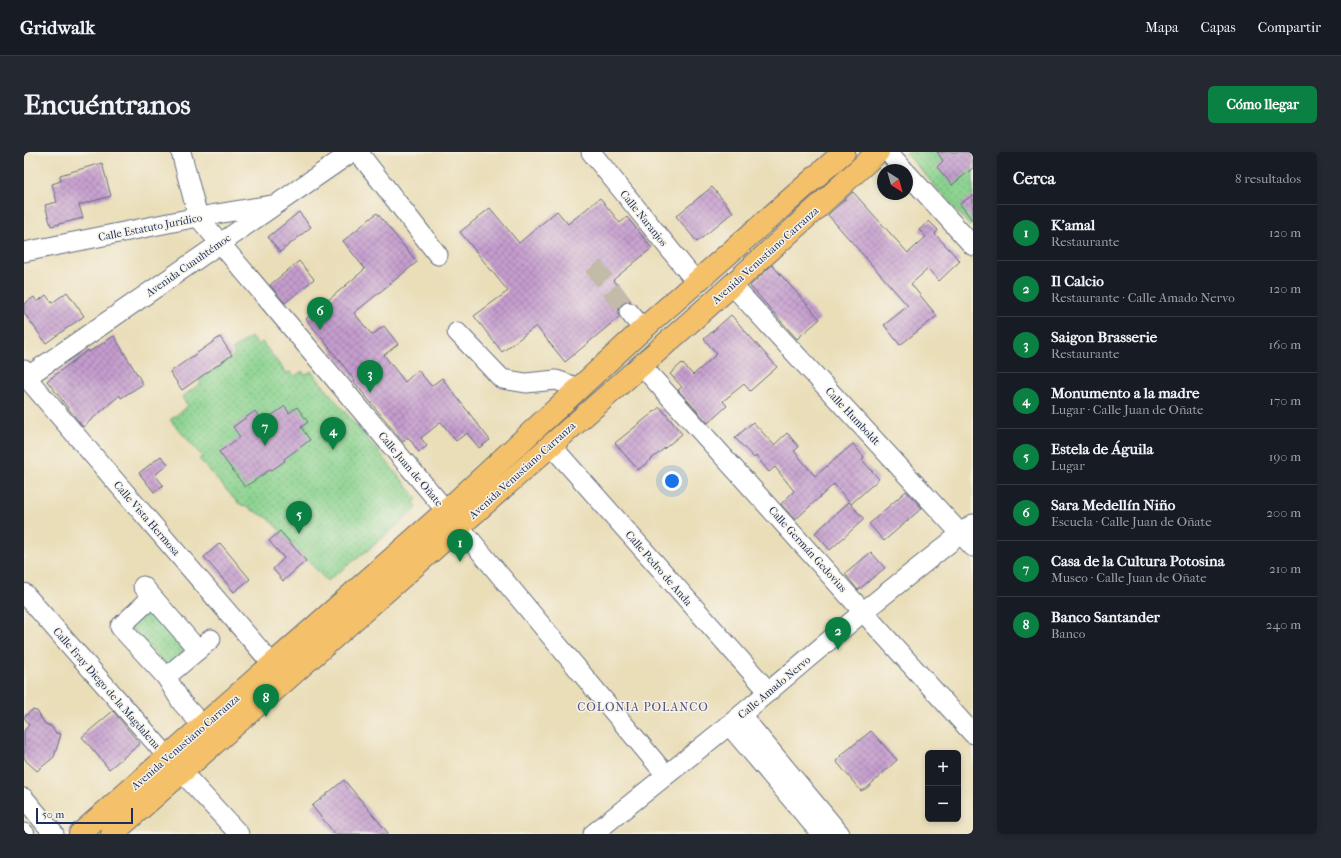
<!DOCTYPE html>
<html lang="es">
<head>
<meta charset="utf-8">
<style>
	body { margin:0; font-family:"IM FELL French Canon",serif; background:#242831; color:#f1f3f6 }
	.controls { position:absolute; right:12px; bottom:12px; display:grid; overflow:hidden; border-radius:6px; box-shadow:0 2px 6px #0003 }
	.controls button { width:36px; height:36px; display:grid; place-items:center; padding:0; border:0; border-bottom:1px solid #363941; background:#171b24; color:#f1f3f6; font:20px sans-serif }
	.compass { position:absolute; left:853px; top:12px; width:36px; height:36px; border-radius:50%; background:#171b24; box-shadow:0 2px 6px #0003; rotate:143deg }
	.scale { position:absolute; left:12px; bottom:10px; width:97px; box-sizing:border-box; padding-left:4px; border:2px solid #1b2f5e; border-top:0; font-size:11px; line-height:14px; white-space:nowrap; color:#1b2f5e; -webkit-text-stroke:3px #f7f3e8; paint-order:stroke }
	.you { position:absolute; left:648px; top:329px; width:14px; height:14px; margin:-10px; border:3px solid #fff; border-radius:50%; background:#1a73e8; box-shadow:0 0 0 6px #1a73e833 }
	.badge { display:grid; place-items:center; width:26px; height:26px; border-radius:50%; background:#0b8043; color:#fff; font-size:13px; font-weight:700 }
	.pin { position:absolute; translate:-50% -33px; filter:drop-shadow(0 1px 2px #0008) }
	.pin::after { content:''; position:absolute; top:21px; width:14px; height:12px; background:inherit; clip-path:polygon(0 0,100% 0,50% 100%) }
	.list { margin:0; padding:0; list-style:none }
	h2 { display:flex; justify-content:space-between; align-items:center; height:52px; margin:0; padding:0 16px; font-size:17px }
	h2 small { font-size:13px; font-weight:400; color:#9ea1a6 }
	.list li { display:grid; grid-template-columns:26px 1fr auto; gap:12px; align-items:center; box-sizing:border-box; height:56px; padding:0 16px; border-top:1px solid #363941 }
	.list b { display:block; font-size:15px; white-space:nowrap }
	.list p { margin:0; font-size:13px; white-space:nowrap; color:#9ea1a6 }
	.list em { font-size:13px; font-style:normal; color:#9ea1a6 }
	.map { position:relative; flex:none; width:949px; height:682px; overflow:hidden; border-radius:6px }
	header { display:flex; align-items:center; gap:24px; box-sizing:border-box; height:56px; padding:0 20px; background:#171b24; border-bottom:1px solid #363941 }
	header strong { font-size:19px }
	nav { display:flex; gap:22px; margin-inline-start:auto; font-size:14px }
	.intro { display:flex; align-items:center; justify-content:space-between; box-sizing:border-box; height:96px; padding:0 24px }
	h1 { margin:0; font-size:28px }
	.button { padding:10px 18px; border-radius:6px; background:#0b8043; color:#fff; font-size:14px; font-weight:700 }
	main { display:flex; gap:24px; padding:0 24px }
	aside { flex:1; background:#171b24; border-radius:6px; box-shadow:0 2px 6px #0003 }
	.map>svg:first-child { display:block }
	.garden { fill:url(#garden-dots); stroke:#528076 }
	.building { fill:url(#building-cross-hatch) }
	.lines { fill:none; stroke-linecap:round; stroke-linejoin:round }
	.minor-tunnel { stroke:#c1bba7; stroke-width:19; stroke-dasharray:19 10; stroke-linecap:butt }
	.minor-casing { stroke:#636c7e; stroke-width:21 }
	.major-casing { stroke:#636c7e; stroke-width:24 }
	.minor { stroke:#fff; stroke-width:19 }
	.major { stroke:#f4c16a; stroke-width:22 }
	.labels { text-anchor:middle; stroke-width:3; stroke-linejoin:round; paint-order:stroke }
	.street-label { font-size:11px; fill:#1b2f5e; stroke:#f7f3e8 }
	.neighbourhood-label { font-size:12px; letter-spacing:1px; fill:#565685; stroke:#f7f3e8 }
</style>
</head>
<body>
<header>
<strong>Gridwalk</strong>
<nav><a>Mapa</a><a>Capas</a><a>Compartir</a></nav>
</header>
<div class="intro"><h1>Encuéntranos</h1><a class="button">Cómo llegar</a></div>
<main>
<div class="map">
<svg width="949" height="682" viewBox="0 0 949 682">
	<defs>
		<pattern id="garden-dots" width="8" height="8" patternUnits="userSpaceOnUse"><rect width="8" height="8" fill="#89d28e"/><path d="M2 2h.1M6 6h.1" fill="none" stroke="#6fab77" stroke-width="1.8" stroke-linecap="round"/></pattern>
		<pattern id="building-cross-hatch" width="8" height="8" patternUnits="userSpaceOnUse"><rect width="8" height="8" fill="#c59dcd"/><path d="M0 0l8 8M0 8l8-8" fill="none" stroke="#9f80aa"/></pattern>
	</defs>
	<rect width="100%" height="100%" fill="#f7f3e8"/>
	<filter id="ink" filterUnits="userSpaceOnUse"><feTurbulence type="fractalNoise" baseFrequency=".025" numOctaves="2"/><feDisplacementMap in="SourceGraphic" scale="8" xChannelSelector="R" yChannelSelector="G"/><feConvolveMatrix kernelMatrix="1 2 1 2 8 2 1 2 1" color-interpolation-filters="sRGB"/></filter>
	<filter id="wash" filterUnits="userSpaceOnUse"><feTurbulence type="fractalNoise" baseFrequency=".012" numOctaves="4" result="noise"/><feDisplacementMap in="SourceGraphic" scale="16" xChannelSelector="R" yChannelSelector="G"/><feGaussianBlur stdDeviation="0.9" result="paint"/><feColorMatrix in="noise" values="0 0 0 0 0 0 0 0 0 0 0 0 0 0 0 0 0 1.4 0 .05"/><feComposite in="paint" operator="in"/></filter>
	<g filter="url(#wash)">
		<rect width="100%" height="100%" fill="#eadeb9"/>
		<g class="garden">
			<path d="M 883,0 L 949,0 L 949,71 L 946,74 L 882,1 Z"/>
			<path d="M 227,185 L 234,193 L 238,190 L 262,221 L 267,220 L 271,224 L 278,219 L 281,223 L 287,219 L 393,346 L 390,351 L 393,356 L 348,395 L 303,429 L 244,366 L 214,351 L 175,307 L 178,304 L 146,268 L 164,254 L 158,245 L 177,231 L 175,228 L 211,203 L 208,198 Z"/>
			<path d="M 130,456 L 161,494 L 160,499 L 143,514 L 106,475 Z"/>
		</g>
		<g id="blocks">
			<g class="building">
				<path d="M 913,0 L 949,0 L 949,16 L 928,33 L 913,15 L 919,9 Z"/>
				<path d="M 78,11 L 87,44 L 55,53 L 59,66 L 27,74 L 21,53 L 33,50 L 28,32 L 37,29 L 36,23 Z"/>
				<path d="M 688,35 L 709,60 L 673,90 L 652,64 Z"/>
				<path d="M 829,40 L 884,101 L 902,85 L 895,78 L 905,69 L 914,78 L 911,82 L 936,109 L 915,129 L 904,117 L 887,132 L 913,164 L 876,193 L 860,173 L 884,154 L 804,63 Z"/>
				<path d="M 949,43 L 949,69 L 936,52 Z"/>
				<path d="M 576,46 L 596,71 L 603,65 L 628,96 L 589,128 L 607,149 L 598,152 L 595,157 L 595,165 L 541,210 L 512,174 L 478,200 L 450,164 L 484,139 L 436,80 L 466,56 L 495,91 L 533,59 L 544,72 Z"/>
				<path d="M 275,60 L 287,75 L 256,100 L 244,85 Z"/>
				<path d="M 353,61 L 393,110 L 330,161 L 348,183 L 360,174 L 374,192 L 360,203 L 381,230 L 394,218 L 407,234 L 418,226 L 466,288 L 455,296 L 443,281 L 432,289 L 417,270 L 397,286 L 403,294 L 395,300 L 384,285 L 379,290 L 330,230 L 331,229 L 302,191 L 282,167 L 341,117 L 319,89 Z"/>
				<path d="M 275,109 L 290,127 L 261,151 L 246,133 Z"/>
				<path d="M 748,113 L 796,167 L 773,187 L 726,134 Z"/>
				<path d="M 43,140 L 60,164 L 22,191 L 0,161 L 0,152 L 10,145 L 13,150 L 22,143 L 28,151 Z"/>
				<path d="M 707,163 L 753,215 L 726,239 L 720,232 L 699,249 L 703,254 L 684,271 L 654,238 L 658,235 L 646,222 L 658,211 L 669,223 L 693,202 L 680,187 Z"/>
				<path d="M 90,184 L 119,232 L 97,246 L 96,243 L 59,275 L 23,229 L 64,198 L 65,200 Z"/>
				<path d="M 196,185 L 208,203 L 158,238 L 146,220 Z"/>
				<path d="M 261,254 L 265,261 L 273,255 L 284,270 L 277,275 L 286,288 L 260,307 L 261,309 L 248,318 L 247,317 L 221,335 L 195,300 L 216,285 L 209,275 L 231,259 L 239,270 Z"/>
				<path d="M 636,255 L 658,282 L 614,318 L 591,291 Z"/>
				<path d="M 729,270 L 750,293 L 763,281 L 775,295 L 770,299 L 791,324 L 829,292 L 840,305 L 838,308 L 855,327 L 827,352 L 810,332 L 771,368 L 757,352 L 770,339 L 751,315 L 745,320 L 732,304 L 730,306 L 711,286 Z"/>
				<path d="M 137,304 L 144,312 L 131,323 L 139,333 L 130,340 L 115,321 Z"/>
				<path d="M 882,339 L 898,356 L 860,389 L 845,372 Z"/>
				<path d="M 825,350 L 840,367 L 806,398 L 791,381 Z"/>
				<path d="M 256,379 L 282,409 L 259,429 L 249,417 L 260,406 L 245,389 Z"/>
				<path d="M 196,391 L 226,427 L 210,440 L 180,405 Z"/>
				<path d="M 847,400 L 861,416 L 834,438 L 821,422 Z"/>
				<path d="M 8,558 L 13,559 L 21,572 L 27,574 L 32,581 L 37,582 L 30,605 L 13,619 L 2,609 L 0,604 L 0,579 L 5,573 L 0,565 Z"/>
				<path d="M 89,559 L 116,592 L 85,617 L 58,585 Z"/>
				<path d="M 847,579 L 873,608 L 843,636 L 837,639 L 812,609 L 817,605 L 816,604 Z"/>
				<path d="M 320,628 L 365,682 L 311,682 L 288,654 Z"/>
			</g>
		</g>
	</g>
	<g filter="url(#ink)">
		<use href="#blocks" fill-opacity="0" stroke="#636c7e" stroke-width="1"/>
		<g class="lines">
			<path class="minor-tunnel" d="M 569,114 L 605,160"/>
			<g class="minor-casing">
				<g id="minor">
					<path d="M 157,0 L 174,65 L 435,374 L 642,623"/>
					<path d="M 334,0 L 414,103"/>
					<path d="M 567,0 L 673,131"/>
					<path d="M 864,0 L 880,18"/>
					<path d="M 883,21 L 949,94"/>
					<path d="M 0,100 L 174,65 L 247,53"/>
					<path d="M 708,133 L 949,395"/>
					<path d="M 605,160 L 619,177"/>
					<path d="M 433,180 L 478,227 L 502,231 L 532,228 L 555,236"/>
					<path d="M 617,213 L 949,582"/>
					<path d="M 0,218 L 2,225 L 249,513"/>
					<path d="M 0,227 L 328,0"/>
					<path d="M 526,292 L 745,540"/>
					<path d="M 119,434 L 174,498"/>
					<path d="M 0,441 L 143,604 L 215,682"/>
					<path d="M 127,446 L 96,475 L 142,525 L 158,551 L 180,575"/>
					<path d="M 142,525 L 187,487"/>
					<path d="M 717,563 L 816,682"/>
					<path d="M 705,573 L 797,682"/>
					<path d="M 0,646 L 30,682"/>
					<path d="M 0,681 L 1,682"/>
					<path d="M 569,682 L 705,573 L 840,459 L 949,372"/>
				</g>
			</g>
			<g class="major-casing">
				<g id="major">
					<path d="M 56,682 L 422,359 L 619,177 L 820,0"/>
					<path d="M 88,682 L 708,133 L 854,0"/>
				</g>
			</g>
			<use href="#minor" class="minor"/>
			<use href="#major" class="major"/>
		</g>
	</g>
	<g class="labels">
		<g class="street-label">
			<text transform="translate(620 66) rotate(51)" y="4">Calle Naranjos</text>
			<text transform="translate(126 75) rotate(-11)" y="4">Calle Estatuto Jurídico</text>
			<text transform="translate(741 103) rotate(-42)" y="4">Avenida Venustiano Carranza</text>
			<text transform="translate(164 113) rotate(-35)" y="4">Avenida Cuauhtémoc</text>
			<text transform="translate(829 264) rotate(47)" y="4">Calle Humboldt</text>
			<text transform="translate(387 317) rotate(50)" y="4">Calle Juan de Oñate</text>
			<text transform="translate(498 318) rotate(-42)" y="4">Avenida Venustiano Carranza</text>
			<text transform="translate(123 366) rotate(49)" y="4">Calle Vista Hermosa</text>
			<text transform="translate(784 397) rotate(48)" y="4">Calle Germán Gedovius</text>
			<text transform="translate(635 416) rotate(49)" y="4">Calle Pedro de Anda</text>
			<text transform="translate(750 535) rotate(-40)" y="4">Calle Amado Nervo</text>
			<text transform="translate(83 536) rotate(49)" y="4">Calle Fray Diego de la Magdalena</text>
			<text transform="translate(161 590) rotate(-41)" y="4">Avenida Venustiano Carranza</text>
		</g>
		<g class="neighbourhood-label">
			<text x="619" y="559">COLONIA POLANCO</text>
		</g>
	</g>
</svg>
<div class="controls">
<button>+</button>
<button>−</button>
</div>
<svg class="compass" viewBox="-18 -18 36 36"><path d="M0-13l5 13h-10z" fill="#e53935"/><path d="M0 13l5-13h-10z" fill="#9ea1a6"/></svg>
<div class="scale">50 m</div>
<div class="you"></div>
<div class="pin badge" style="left:436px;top:410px">1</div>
<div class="pin badge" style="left:814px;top:498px">2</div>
<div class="pin badge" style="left:346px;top:241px">3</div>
<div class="pin badge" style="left:309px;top:298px">4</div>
<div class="pin badge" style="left:275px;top:382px">5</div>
<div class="pin badge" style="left:296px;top:178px">6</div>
<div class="pin badge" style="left:241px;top:294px">7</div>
<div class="pin badge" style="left:242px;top:565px">8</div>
</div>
<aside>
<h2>Cerca<small>8 resultados</small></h2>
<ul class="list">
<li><span class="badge">1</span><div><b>K'amal</b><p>Restaurante</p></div><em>120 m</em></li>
<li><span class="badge">2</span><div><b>Il Calcio</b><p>Restaurante · Calle Amado Nervo</p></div><em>120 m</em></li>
<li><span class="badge">3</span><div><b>Saigon Brasserie</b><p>Restaurante</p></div><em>160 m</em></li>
<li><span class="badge">4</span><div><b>Monumento a la madre</b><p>Lugar · Calle Juan de Oñate</p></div><em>170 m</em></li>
<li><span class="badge">5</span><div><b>Estela de Águila</b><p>Lugar</p></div><em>190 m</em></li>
<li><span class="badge">6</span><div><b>Sara Medellín Niño</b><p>Escuela · Calle Juan de Oñate</p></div><em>200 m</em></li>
<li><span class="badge">7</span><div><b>Casa de la Cultura Potosina</b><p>Museo · Calle Juan de Oñate</p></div><em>210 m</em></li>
<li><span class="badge">8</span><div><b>Banco Santander</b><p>Banco</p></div><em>240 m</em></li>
</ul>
</aside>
</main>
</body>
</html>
